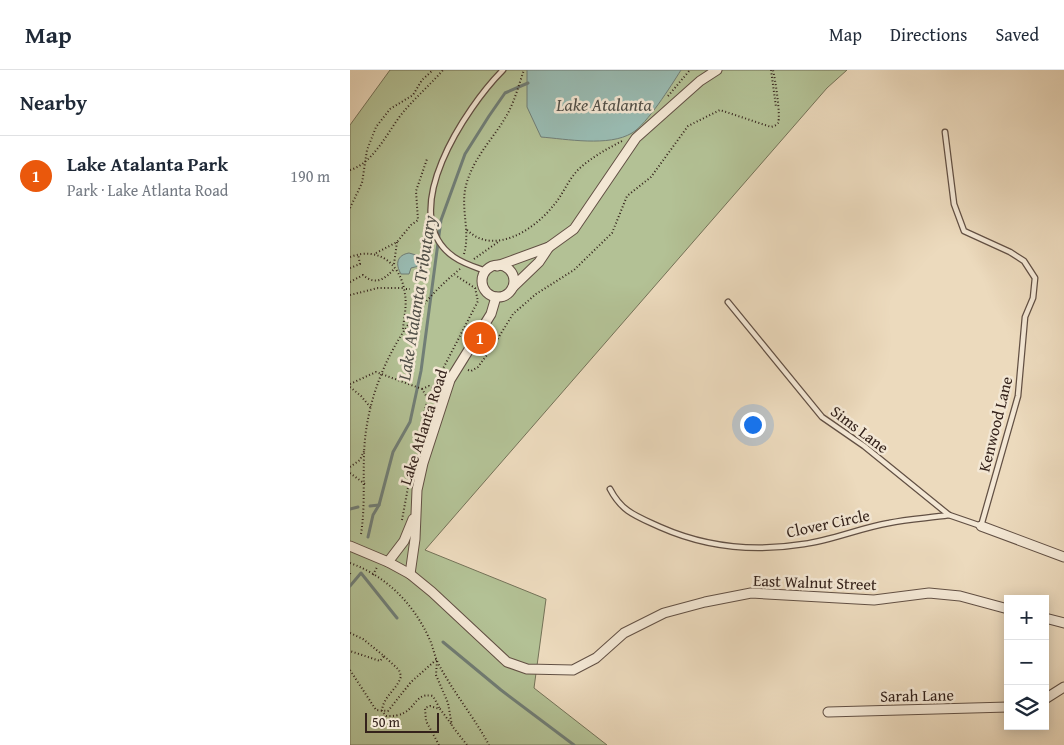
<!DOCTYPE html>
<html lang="en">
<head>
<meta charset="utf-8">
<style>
	body { margin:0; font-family:"Gentium Book Plus",serif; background:#f6f6f7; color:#1f2937 }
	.controls { position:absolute; right:15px; bottom:15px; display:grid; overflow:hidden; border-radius:0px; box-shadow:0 2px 12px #0003 }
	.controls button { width:45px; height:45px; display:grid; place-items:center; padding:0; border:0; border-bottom:1px solid #e0e1e3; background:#fff; color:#1f2937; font:25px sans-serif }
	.scale { position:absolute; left:15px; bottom:12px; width:74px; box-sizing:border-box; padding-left:5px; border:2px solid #34221b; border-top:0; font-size:14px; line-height:18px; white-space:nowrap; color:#34221b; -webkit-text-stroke:4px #f3e7d4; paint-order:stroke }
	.you { position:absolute; left:402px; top:354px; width:18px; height:18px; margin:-12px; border:4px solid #fff; border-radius:50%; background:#1a73e8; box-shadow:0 0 0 8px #1a73e833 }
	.badge { display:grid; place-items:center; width:32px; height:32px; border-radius:50%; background:#ea580c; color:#fff; font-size:16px; font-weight:700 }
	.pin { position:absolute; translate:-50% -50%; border:2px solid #fff; box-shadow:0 1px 5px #0006 }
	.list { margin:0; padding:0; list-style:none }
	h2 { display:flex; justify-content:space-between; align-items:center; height:65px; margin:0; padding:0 20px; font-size:21px }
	h2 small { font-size:16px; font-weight:400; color:#747a83 }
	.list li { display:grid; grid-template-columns:32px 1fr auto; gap:15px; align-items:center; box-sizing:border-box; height:80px; padding:0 20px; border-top:1px solid #e0e1e3 }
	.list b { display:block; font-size:19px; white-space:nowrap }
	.list p { margin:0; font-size:16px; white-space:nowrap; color:#747a83 }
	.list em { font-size:16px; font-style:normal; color:#747a83 }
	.icon { flex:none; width:28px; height:28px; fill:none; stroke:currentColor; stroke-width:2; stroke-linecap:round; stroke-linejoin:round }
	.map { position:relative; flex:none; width:714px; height:675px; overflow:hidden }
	header { display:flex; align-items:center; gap:30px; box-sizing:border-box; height:70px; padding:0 25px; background:#fff; border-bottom:1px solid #e0e1e3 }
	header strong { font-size:24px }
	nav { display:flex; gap:28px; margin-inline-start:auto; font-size:18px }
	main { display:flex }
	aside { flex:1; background:#fff }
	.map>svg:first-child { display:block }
	.green { fill:#b3c195; stroke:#747258 }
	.water { fill:#99bbb2; stroke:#717e76 }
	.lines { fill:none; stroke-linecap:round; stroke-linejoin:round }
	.stream { stroke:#717e76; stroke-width:3 }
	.service-casing { stroke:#625044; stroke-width:7 }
	.minor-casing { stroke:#625044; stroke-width:11 }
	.path { stroke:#34221b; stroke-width:2; stroke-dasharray:1 2.5; stroke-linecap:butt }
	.service { stroke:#f3e7d4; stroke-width:4.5 }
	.minor { stroke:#f3e7d4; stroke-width:9 }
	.labels { text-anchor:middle; stroke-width:5; stroke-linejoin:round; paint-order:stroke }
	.street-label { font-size:16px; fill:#34221b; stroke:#f3e7d4 }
	.water-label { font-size:18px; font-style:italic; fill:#525048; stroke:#f3e7d4 }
</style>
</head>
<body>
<header>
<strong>Map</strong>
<nav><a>Map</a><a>Directions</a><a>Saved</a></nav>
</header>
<main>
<aside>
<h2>Nearby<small></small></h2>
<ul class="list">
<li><span class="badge">1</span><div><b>Lake Atalanta Park</b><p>Park · Lake Atlanta Road</p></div><em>190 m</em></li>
</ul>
</aside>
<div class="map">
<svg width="714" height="675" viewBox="0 0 714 675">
	<rect width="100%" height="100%" fill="#ecdabd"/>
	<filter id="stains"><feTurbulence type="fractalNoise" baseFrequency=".004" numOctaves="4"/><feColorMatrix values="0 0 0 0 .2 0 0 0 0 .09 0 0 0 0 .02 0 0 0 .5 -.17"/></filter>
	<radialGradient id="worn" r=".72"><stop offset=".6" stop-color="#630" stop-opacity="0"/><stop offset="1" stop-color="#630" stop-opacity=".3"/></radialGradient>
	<path class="green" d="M 40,0 L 497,0 L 477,18 L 75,480 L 196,529 L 184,618 L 257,675 L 0,675 L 0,55 Z"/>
	<g class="water">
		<path d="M 177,0 L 331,0 C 321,16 297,54 282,63 C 259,77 216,69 191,67 L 177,37 Z"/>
		<path d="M 59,183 L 66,185 L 71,193 L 69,196 L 61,198 L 59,204 L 51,204 C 45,194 47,185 59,183 Z"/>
	</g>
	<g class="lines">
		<g class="stream">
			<path d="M 20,436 L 29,435"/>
			<path d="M 0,439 L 8,437"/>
			<path d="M 18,467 L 23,445 L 29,435 L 43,382 L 60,352 L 71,301 L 91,150 L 115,84 L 139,46 L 155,23 L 178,13"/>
			<path d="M 0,516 L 11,503 L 47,548"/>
			<path d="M 93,572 L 151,620 L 224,675"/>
		</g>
		<g class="service-casing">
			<g id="service">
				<path d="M 136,201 C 125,197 114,194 104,187 C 43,145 117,36 153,0"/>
				<path d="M 378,232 L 472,347 L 514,376 L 599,445 L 631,456 L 668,326 L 675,247 L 683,228 L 685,208 L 674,191 L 660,182 L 614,161 L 604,134 L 595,62"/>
				<path d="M 260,419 C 272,442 286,446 310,457 C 355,477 405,482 454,474 C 483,470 510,458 539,453 C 558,449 579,448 599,445"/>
			</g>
		</g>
		<g class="minor-casing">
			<g id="minor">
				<circle cx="148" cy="211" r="16"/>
				<path d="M 147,196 L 199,177 L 224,159 L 286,68 L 350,11 L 367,0"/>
				<path d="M 163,217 L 189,192 L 199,177"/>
				<path d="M 631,456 L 714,487"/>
				<path d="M 0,476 L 38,492 L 60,504 L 82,522 L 157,592 L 177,599 L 223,600 L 246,588 L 274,563 L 314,543 L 355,532 L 401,523 L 524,530 L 579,523 L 610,526 L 658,539"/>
				<path d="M 38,492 L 54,471 L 63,449"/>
				<path d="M 60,504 L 65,469 L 67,420 L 73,393 L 100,310 L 141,244 L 146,227"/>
				<path d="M 695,548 L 714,553"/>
				<path d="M 695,629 L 714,617"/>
				<path d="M 478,642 L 658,637"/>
			</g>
		</g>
		<g class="path">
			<path d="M 421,0 L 426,37"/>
			<path d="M 318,26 L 340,0"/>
			<path d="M 0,100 C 25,93 39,58 55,40 C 67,26 81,14 93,0"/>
			<path d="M 0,138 L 12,113 L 17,80 L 26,57 L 40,39 L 63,25 L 72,10 L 83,0"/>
			<path d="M 117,160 C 144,186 184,160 203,136 C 213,125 218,109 230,98 C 242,87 257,79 272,71"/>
			<path d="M 26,183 L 47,172 L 61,155 L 68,150 L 66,121 L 77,89"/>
			<path d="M 114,184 C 121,160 109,136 117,112 C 125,85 145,67 158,43 C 165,30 169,14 174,0"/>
			<path d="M 0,187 C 29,176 51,194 55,224 C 57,236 54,247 53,259"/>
			<path d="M 124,189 L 148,172"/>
			<path d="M 44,194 L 47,172"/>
			<path d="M 0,198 L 10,194 L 8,184"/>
			<path d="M 0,212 L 13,205 C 26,216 35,209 45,198"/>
			<path d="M 56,219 L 60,219"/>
			<path d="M 0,225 L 28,218 L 54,218"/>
			<path d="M 118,300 L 121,301 L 128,297 L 142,278 L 163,244 L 186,224 L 224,200 L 262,163 L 277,126 L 301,107 L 338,56 L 370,40 L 421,57 C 424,56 427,55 428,53 C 431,46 425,8 423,0"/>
			<path d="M 0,314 L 26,302 L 72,319 L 78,329 L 74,343 L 73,361"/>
			<path d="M 0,317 L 11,326 L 21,338"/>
			<path d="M 72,319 L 79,316 L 83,318 L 128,231 L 125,218 L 105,205"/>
			<path d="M 0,397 L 10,390 L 14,381"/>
			<path d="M 0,403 L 15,414"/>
			<path d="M 52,450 L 61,401"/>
			<path d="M 11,464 C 16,432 12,401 15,369 C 22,302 58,241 110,199"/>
			<path d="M 0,493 C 36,506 63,533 79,568 C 83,576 84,585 88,593 C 103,622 124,647 139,675"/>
			<path d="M 0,504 L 1,501"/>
			<path d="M 23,505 L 27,497"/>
			<path d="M 0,563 L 13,569 L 34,586 L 30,591 L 0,581"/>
			<path d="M 34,586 L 49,600 L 51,606 C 48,619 33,626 32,641 L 36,646 C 68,648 61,621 83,626 L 90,639"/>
			<path d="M 87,591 L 86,605 L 98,633 L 102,656 L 117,675"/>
			<path d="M 0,600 L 26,640 L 38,641 L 61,612 L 87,589"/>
			<path d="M 89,675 L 76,651 L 75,638 L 80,636 L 90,639 L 102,655"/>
		</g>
		<use href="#service" class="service"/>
		<use href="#minor" class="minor"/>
	</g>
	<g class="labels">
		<g class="street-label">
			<text transform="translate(645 354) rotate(-76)" y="6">Kenwood Lane</text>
			<text transform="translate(73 357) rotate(-72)" y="6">Lake Atlanta Road</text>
			<text transform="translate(510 359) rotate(37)" y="6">Sims Lane</text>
			<text transform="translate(478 453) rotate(-12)" y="6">Clover Circle</text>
			<text transform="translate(465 512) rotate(2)" y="6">East Walnut Street</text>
			<text transform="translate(567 625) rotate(-1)" y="6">Sarah Lane</text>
		</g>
		<g class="water-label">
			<text x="254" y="41">Lake Atalanta</text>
			<text transform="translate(67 228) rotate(-81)" y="6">Lake Atalanta Tributary</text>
		</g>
	</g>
	<rect width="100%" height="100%" filter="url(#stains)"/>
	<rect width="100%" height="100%" fill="url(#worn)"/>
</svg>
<div class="controls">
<button>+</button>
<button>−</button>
<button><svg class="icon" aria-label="layers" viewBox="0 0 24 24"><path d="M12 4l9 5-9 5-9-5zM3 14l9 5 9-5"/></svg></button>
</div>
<div class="scale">50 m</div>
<div class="you"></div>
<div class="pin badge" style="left:130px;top:268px">1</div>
</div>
</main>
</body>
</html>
